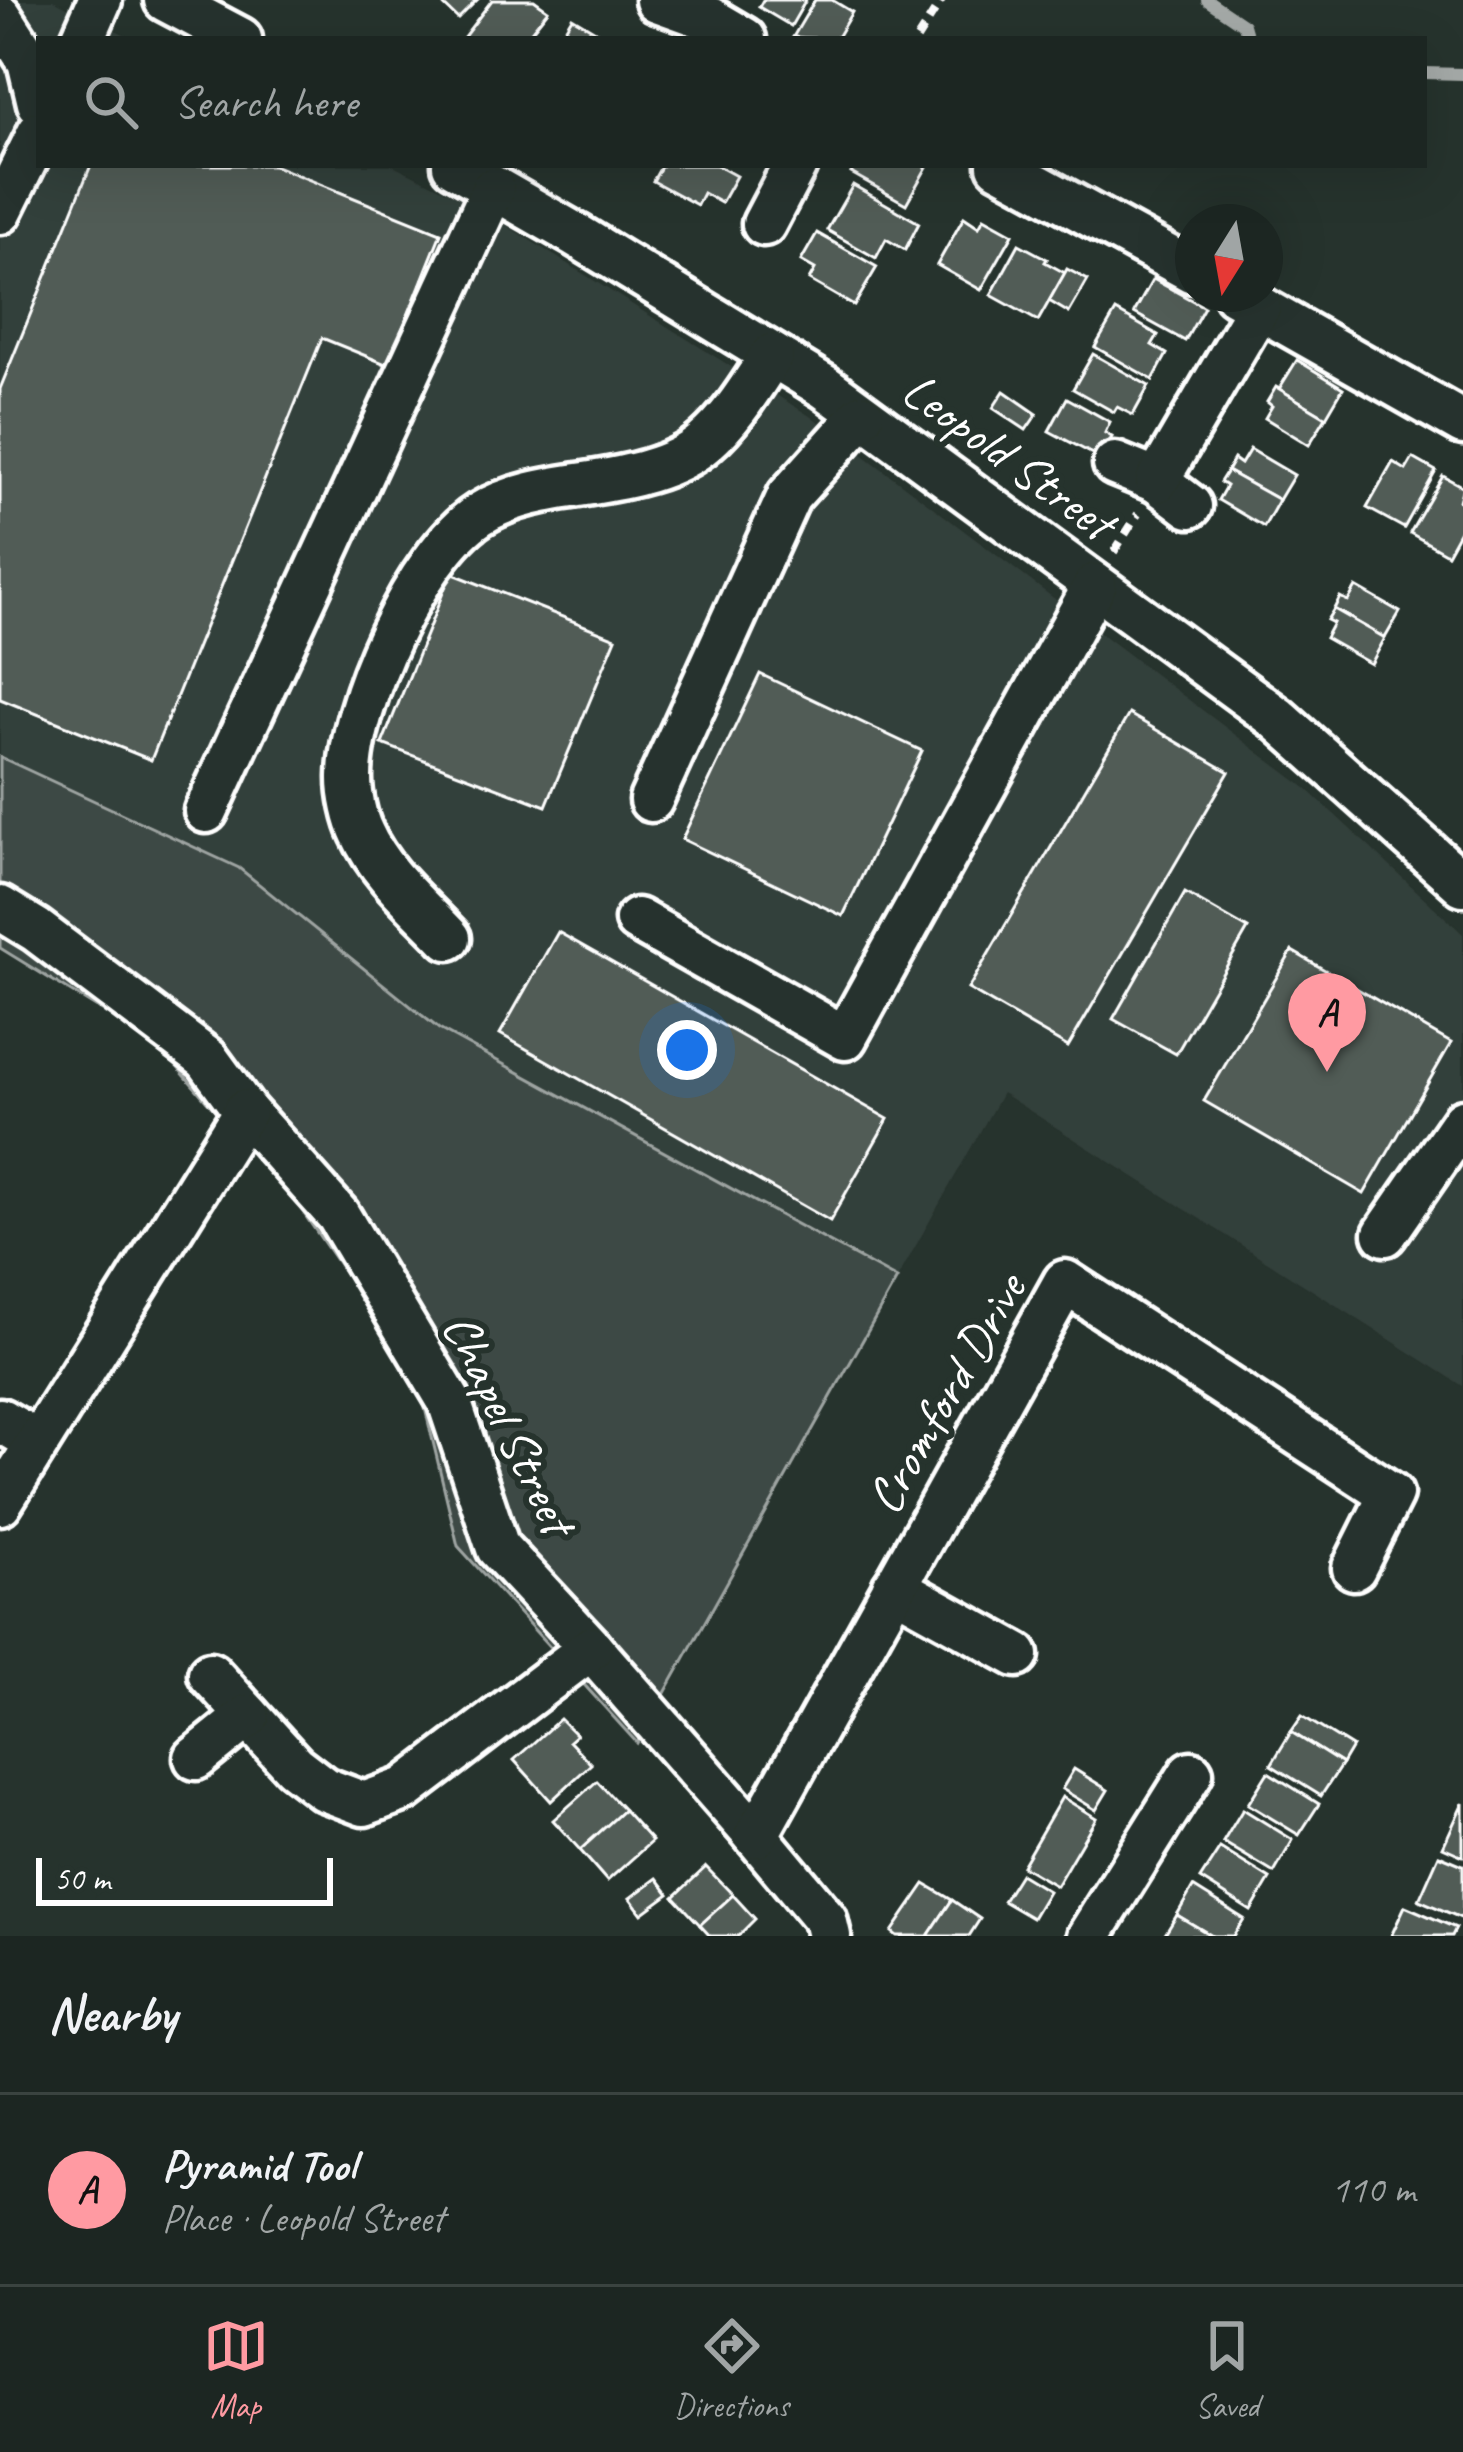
<!DOCTYPE html>
<html lang="en">
<head>
<meta charset="utf-8">
<style>
	body { margin:0; font-family:Caveat,sans-serif; background:#252e2a; color:#f1f3f6 }
	.compass { position:absolute; left:1175px; top:204px; width:108px; height:108px; border-radius:50%; background:#1c2622; box-shadow:0 12px 48px #0002; rotate:191deg }
	.scale { position:absolute; left:36px; bottom:30px; width:297px; box-sizing:border-box; padding-left:12px; border:6px solid #fff; border-top:0; font-size:33px; line-height:42px; white-space:nowrap; color:#fff; -webkit-text-stroke:9px #26332d; paint-order:stroke }
	.you { position:absolute; left:687px; top:1050px; width:42px; height:42px; margin:-30px; border:9px solid #fff; border-radius:50%; background:#1a73e8; box-shadow:0 0 0 18px #1a73e833 }
	.badge { display:grid; place-items:center; width:78px; height:78px; border-radius:50%; background:#ff9aa2; color:#111; font-size:39px; font-weight:700 }
	.pin { position:absolute; translate:-50% -99px; filter:drop-shadow(0 3px 6px #0008) }
	.pin::after { content:''; position:absolute; top:63px; width:42px; height:36px; background:inherit; clip-path:polygon(0 0,100% 0,50% 100%) }
	.list { margin:0; padding:0; list-style:none }
	h2 { display:flex; justify-content:space-between; align-items:center; height:156px; margin:0; padding:0 48px; font-size:51px }
	h2 small { font-size:39px; font-weight:400; color:#a0a5a5 }
	.list li { display:grid; grid-template-columns:78px 1fr auto; gap:36px; align-items:center; box-sizing:border-box; height:192px; padding:0 48px; border-top:3px solid #3a4340 }
	.list b { display:block; font-size:45px; white-space:nowrap }
	.list p { margin:0; font-size:39px; white-space:nowrap; color:#a0a5a5 }
	.list em { font-size:39px; font-style:normal; color:#a0a5a5 }
	.icon { flex:none; width:66px; height:66px; fill:none; stroke:currentColor; stroke-width:2; stroke-linecap:round; stroke-linejoin:round }
	.map { position:relative; flex:none; width:1463px; height:1936px; overflow:hidden }
	.search { position:absolute; background:#1c2622; box-shadow:0 12px 48px #0002; left:36px; right:36px; top:36px; height:132px; display:flex; align-items:center; gap:30px; box-sizing:border-box; padding:0 42px; border-radius:0px; color:#a0a5a5; font-size:45px }
	.sheet { height:348px; background:#1c2622 }
	nav { display:flex; justify-content:space-around; align-items:center; box-sizing:border-box; height:168px; border-top:3px solid #3a4340; background:#1c2622; font-size:33px; color:#a0a5a5 }
	nav a { display:grid; justify-items:center; gap:6px }
	nav .on { color:#ff9aa2 }
	.map>svg:first-child { display:block }
	.built { fill:#333f3a }
	.green { fill:#3e4944; stroke:#9ea4a2; stroke-width:3 }
	.lines { fill:none; stroke-linecap:round; stroke-linejoin:round }
	.stream { stroke:#a4a9a7; stroke-width:12 }
	.building { fill:#515c57; stroke:#fff; stroke-width:3 }
	.minor-casing { stroke:#fff; stroke-width:51 }
	.path { stroke:#fff; stroke-width:8; stroke-dasharray:12 9; stroke-linecap:butt }
	.minor { stroke:#26332d; stroke-width:42 }
	.labels { text-anchor:middle; stroke-width:12; stroke-linejoin:round; paint-order:stroke }
	.street-label { font-size:51px; fill:#fff; stroke:#26332d }
</style>
</head>
<body>
<div class="map">
<svg width="1463" height="1936" viewBox="0 0 1463 1936">
	<rect width="100%" height="100%" fill="#26332d"/>
	<filter id="ink" filterUnits="userSpaceOnUse"><feTurbulence type="fractalNoise" baseFrequency=".00833" numOctaves="2"/><feDisplacementMap in="SourceGraphic" scale="24" xChannelSelector="R" yChannelSelector="G"/><feConvolveMatrix kernelMatrix="1 2 1 2 8 2 1 2 1" color-interpolation-filters="sRGB"/></filter>
	<g filter="url(#ink)">
		<path class="built" d="M 0,0 L 53,0 L 134,39 L 39,39 L 39,165 L 393,165 L 469,202 L 821,423 L 1306,788 L 1463,934 L 1463,1386 L 1002,1093 L 897,1279 L 439,1029 L 239,868 L 0,757 Z"/>
		<path class="green" d="M 0,757 L 239,868 L 439,1029 L 897,1279 L 637,1743 L 458,1546 L 418,1379 L 300,1208 L 159,1046 L 0,948 Z"/>
		<g class="lines">
			<g class="stream">
				<path d="M 1207,0 L 1244,25 L 1248,39"/>
				<path d="M 1424,73 L 1463,74"/>
			</g>
		</g>
		<g class="building">
			<path d="M 438,0 L 477,0 L 458,19 Z"/>
			<path d="M 492,0 L 534,0 L 548,10 L 525,39 L 465,39 L 463,38 Z"/>
			<path d="M 763,0 L 806,0 L 791,26 L 759,7 Z"/>
			<path d="M 815,0 L 832,0 L 852,12 L 836,39 L 793,37 Z"/>
			<path d="M 572,17 L 602,35 L 600,39 L 559,39 Z"/>
			<path d="M 91,165 L 273,165 L 441,233 L 388,365 L 322,338 L 151,760 L 0,699 L 0,389 Z"/>
			<path d="M 662,165 L 716,165 L 736,176 L 721,203 L 703,193 L 697,205 L 653,181 Z"/>
			<path d="M 856,165 L 928,165 L 906,204 L 851,173 Z"/>
			<path d="M 853,185 L 919,223 L 905,250 L 886,239 L 876,258 L 827,230 Z"/>
			<path d="M 964,217 L 979,227 L 984,218 L 1013,234 L 981,290 L 937,265 Z"/>
			<path d="M 817,233 L 877,267 L 854,306 L 809,280 L 815,269 L 801,261 Z"/>
			<path d="M 1019,244 L 1047,259 L 1045,262 L 1065,273 L 1038,321 L 991,295 Z"/>
			<path d="M 1067,269 L 1088,280 L 1069,313 L 1049,301 Z"/>
			<path d="M 1153,279 L 1204,307 L 1185,341 L 1134,313 Z"/>
			<path d="M 1116,311 L 1158,335 L 1152,345 L 1167,354 L 1153,380 L 1095,347 Z"/>
			<path d="M 1093,354 L 1149,386 L 1133,415 L 1117,407 L 1114,412 L 1073,389 Z"/>
			<path d="M 1297,360 L 1343,388 L 1326,417 L 1279,389 Z"/>
			<path d="M 1276,387 L 1326,417 L 1309,445 L 1265,418 L 1272,406 L 1267,402 Z"/>
			<path d="M 1004,391 L 1037,414 L 1026,430 L 993,408 Z"/>
			<path d="M 1067,398 L 1110,422 L 1105,433 L 1112,437 L 1100,458 L 1049,431 Z"/>
			<path d="M 1250,449 L 1294,475 L 1279,500 L 1227,471 L 1234,459 L 1241,464 Z"/>
			<path d="M 1413,458 L 1436,471 L 1404,528 L 1367,508 L 1393,462 L 1406,470 Z"/>
			<path d="M 1227,471 L 1279,500 L 1264,527 L 1218,500 L 1226,486 L 1220,482 Z"/>
			<path d="M 1443,476 L 1463,487 L 1459,501 L 1463,503 L 1463,525 L 1447,554 L 1410,533 Z"/>
			<path d="M 451,573 L 616,638 L 546,806 L 382,744 Z"/>
			<path d="M 1356,587 L 1400,612 L 1385,638 L 1334,609 L 1340,597 L 1348,601 Z"/>
			<path d="M 1334,609 L 1385,638 L 1371,664 L 1325,638 L 1333,623 L 1327,620 Z"/>
			<path d="M 760,674 L 922,751 L 843,916 L 682,839 Z"/>
			<path d="M 1129,714 L 1229,772 L 1068,1047 L 968,989 Z"/>
			<path d="M 1185,893 L 1248,929 L 1176,1054 L 1113,1019 Z"/>
			<path d="M 558,932 L 888,1119 L 830,1221 L 500,1034 Z"/>
			<path d="M 1292,951 L 1451,1043 L 1364,1194 L 1204,1101 Z"/>
			<path d="M 1302,1716 L 1352,1747 L 1342,1764 L 1291,1732 Z"/>
			<path d="M 560,1719 L 576,1735 L 569,1741 L 591,1764 L 551,1801 L 514,1760 Z"/>
			<path d="M 1291,1732 L 1342,1764 L 1321,1796 L 1271,1765 Z"/>
			<path d="M 1074,1769 L 1108,1790 L 1096,1810 L 1062,1789 Z"/>
			<path d="M 1268,1772 L 1319,1804 L 1299,1835 L 1248,1804 Z"/>
			<path d="M 597,1781 L 624,1810 L 580,1850 L 553,1820 Z"/>
			<path d="M 1062,1797 L 1096,1818 L 1056,1886 L 1022,1866 Z"/>
			<path d="M 1463,1803 L 1463,1856 L 1443,1847 Z"/>
			<path d="M 1243,1809 L 1293,1840 L 1274,1873 L 1223,1842 Z"/>
			<path d="M 624,1810 L 652,1841 L 607,1881 L 580,1850 Z"/>
			<path d="M 1220,1848 L 1270,1879 L 1251,1911 L 1200,1879 Z"/>
			<path d="M 1439,1855 L 1463,1865 L 1463,1919 L 1419,1900 Z"/>
			<path d="M 706,1867 L 733,1895 L 700,1925 L 674,1897 Z"/>
			<path d="M 1020,1874 L 1048,1891 L 1032,1918 L 1003,1901 Z"/>
			<path d="M 657,1878 L 669,1894 L 642,1914 L 630,1898 Z"/>
			<path d="M 925,1884 L 952,1900 L 928,1936 L 897,1936 L 892,1932 Z"/>
			<path d="M 1193,1887 L 1244,1919 L 1233,1936 L 1212,1936 L 1177,1915 Z"/>
			<path d="M 733,1895 L 755,1919 L 738,1936 L 710,1936 L 700,1925 Z"/>
			<path d="M 952,1900 L 980,1919 L 969,1936 L 928,1936 Z"/>
			<path d="M 1405,1906 L 1456,1928 L 1452,1936 L 1391,1936 Z"/>
			<path d="M 1177,1915 L 1212,1936 L 1164,1936 Z"/>
		</g>
		<g class="lines">
			<g class="minor-casing">
				<g id="minor">
					<path d="M 166,0 L 240,39"/>
					<path d="M 657,0 L 710,19 L 744,39"/>
					<path d="M 0,16 L 29,61 L 39,103"/>
					<path d="M 83,39 L 100,0"/>
					<path d="M 454,165 L 576,235 L 825,387 L 1277,718 L 1463,884"/>
					<path d="M 999,165 L 1193,271"/>
					<path d="M 0,212 L 39,133"/>
					<path d="M 764,224 L 795,165"/>
					<path d="M 1235,294 L 1463,423"/>
					<path d="M 1115,464 L 1157,481 L 1190,506"/>
					<path d="M 1157,481 L 1259,307"/>
					<path d="M 651,800 L 789,496 L 862,415"/>
					<path d="M 206,811 L 493,189"/>
					<path d="M 0,908 L 36,930 L 207,1059 L 245,1111 L 338,1215 L 449,1401 L 498,1548 L 591,1648 L 756,1836 L 825,1919 L 829,1936"/>
					<path d="M 637,920 L 845,1038 L 1095,585"/>
					<path d="M 449,938 C 419,906 380,874 362,833 C 355,819 350,794 350,779 C 349,706 417,554 480,514 C 511,495 550,489 585,484 C 624,478 675,469 705,442 C 733,418 752,385 772,355"/>
					<path d="M 1385,1234 L 1463,1121"/>
					<path d="M 0,1420 L 36,1441"/>
					<path d="M 0,1503 L 245,1111"/>
					<path d="M 894,1587 L 1017,1655"/>
					<path d="M 210,1674 L 294,1766 L 324,1789 L 364,1804 L 405,1789 L 591,1648"/>
					<path d="M 196,1758 L 248,1716"/>
					<path d="M 756,1836 L 1065,1282 L 1391,1494 L 1354,1568"/>
					<path d="M 1089,1936 L 1191,1773"/>
				</g>
			</g>
			<g class="path">
				<path d="M 917,39 L 942,0"/>
				<path d="M 1114,552 L 1138,514"/>
			</g>
			<use href="#minor" class="minor"/>
		</g>
	</g>
	<g class="labels">
		<g class="street-label">
			<text transform="translate(1009 455) rotate(36)" y="18">Leopold Street</text>
			<text transform="translate(945 1393) rotate(-60)" y="18">Cromford Drive</text>
			<text transform="translate(510 1423) rotate(64)" y="18">Chapel Street</text>
		</g>
	</g>
</svg>
<svg class="compass" viewBox="-18 -18 36 36"><path d="M0-13l5 13h-10z" fill="#e53935"/><path d="M0 13l5-13h-10z" fill="#a0a5a5"/></svg>
<div class="scale">50 m</div>
<div class="you"></div>
<div class="pin badge" style="left:1327px;top:1072px">A</div>
<div class="search"><svg class="icon" aria-label="search" viewBox="0 0 24 24"><circle cx="10" cy="10" r="6"/><path d="M15 15l6 6"/></svg>Search here</div>
</div>
<section class="sheet">
<h2>Nearby<small></small></h2>
<ul class="list">
<li><span class="badge">A</span><div><b>Pyramid Tool</b><p>Place · Leopold Street</p></div><em>110 m</em></li>
</ul>
</section>
<nav>
<a class="on"><svg class="icon" aria-label="map" viewBox="0 0 24 24"><path d="M3 6l6-2 6 2 6-2v14l-6 2-6-2-6 2zM9 4v14M15 6v14"/></svg>Map</a>
<a><svg class="icon" aria-label="directions" viewBox="0 0 24 24"><path d="M12 3l9 9-9 9-9-9zM9 14v-3h6M13 9l2 2-2 2"/></svg>Directions</a>
<a><svg class="icon" aria-label="saved" viewBox="0 0 24 24"><path d="M7 4h10v16l-5-4-5 4z"/></svg>Saved</a>
</nav>
</body>
</html>
